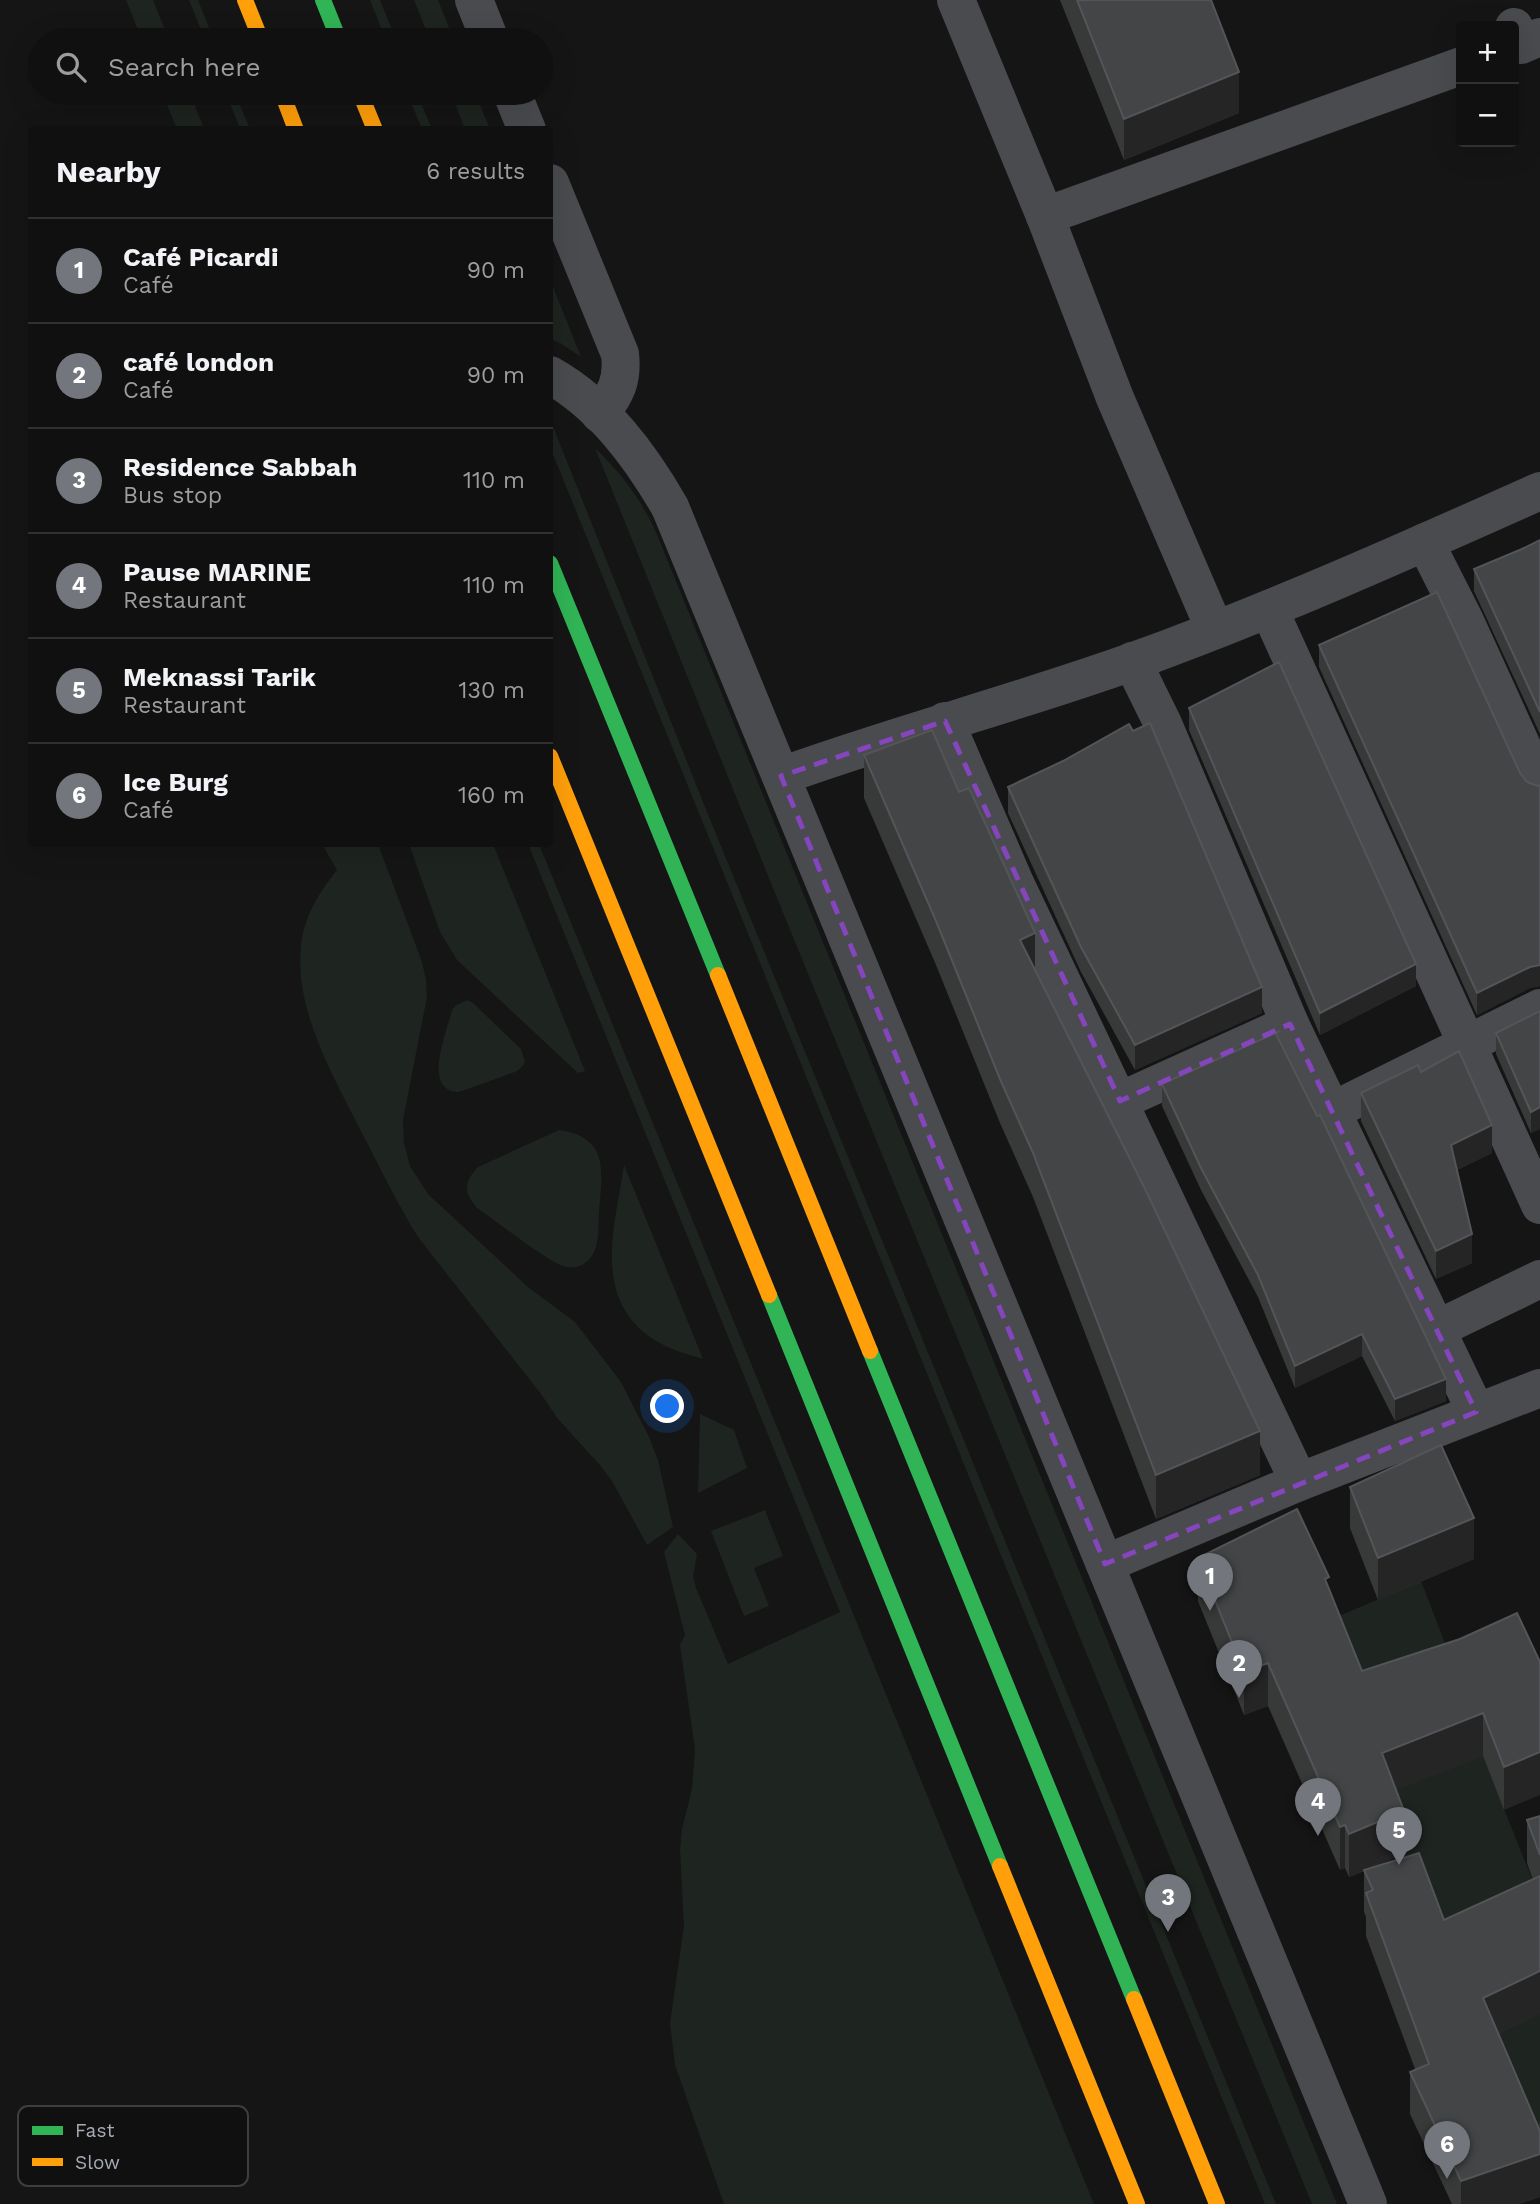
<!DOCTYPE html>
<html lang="en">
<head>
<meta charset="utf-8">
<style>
	body { margin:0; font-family:"Work Sans",sans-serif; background:#191919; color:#f1f3f6 }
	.controls { position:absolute; right:21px; top:21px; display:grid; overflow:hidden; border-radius:7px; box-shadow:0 7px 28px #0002 }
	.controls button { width:63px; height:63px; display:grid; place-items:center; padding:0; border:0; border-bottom:2px solid #303030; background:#101010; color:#f1f3f6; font:35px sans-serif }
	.you { position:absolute; left:668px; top:1407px; width:24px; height:24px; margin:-18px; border:5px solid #fff; border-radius:50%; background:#1a73e8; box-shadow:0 0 0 10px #1a73e833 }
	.badge { display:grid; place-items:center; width:46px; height:46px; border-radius:50%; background:#74767d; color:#fff; font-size:23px; font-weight:700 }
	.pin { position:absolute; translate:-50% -58px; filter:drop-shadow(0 2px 4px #0008) }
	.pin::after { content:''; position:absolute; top:37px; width:24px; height:21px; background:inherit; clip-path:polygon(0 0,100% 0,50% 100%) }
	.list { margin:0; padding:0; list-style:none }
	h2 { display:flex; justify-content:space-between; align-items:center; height:91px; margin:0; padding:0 28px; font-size:30px }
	h2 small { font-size:23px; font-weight:400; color:#9c9d9f }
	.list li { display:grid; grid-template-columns:46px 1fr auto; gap:21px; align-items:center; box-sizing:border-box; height:105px; padding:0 28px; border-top:2px solid #303030 }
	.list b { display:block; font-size:26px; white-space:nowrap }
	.list p { margin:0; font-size:23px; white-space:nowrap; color:#9c9d9f }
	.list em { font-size:23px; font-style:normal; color:#9c9d9f }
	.icon { flex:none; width:38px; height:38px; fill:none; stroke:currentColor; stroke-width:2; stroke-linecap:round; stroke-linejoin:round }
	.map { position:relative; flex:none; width:1540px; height:2204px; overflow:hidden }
	.search { position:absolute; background:#101010; box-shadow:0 7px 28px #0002; left:28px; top:28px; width:525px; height:77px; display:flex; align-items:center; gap:18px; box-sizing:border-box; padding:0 24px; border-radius:38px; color:#9c9d9f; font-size:26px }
	.panel { position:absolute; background:#101010; box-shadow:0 7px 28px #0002; left:28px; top:126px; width:525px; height:721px; border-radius:7px }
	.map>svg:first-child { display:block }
	.green { fill:#1e241f }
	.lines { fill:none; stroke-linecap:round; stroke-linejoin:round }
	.street { stroke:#4a4b4e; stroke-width:38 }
	.fast { stroke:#30b455; stroke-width:16 }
	.slow { stroke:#ff9f0a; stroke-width:16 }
	.wall { fill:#383939 }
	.shaded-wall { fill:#252525 }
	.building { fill:#444547; stroke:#545558; stroke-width:2 }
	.marked { fill:none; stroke:#8445bd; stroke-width:5; stroke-dasharray:14 9; stroke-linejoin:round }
	.key { fill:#101011; stroke:#3d3e42; stroke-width:2 }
	.key-label { font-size:19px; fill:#a7abb5 }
</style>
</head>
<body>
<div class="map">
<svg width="1540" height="2204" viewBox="0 0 1540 2204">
	<rect width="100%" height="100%" fill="#151515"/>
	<g class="green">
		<path d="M 126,0 L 153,0 L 169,40 L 142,40 Z"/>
		<path d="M 189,0 L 198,0 L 214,40 L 205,40 Z"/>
		<path d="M 370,0 L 380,0 L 396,40 L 386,40 Z"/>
		<path d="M 414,0 L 438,0 L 454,40 L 430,40 Z"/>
		<path d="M 162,93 L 190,93 L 204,129 L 177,129 Z"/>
		<path d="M 226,93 L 235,93 L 250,129 L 240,129 Z"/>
		<path d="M 407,93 L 417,93 L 432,129 L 422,129 Z"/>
		<path d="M 451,93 L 475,93 L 490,129 L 465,129 Z"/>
		<path d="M 550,279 L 581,357 L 560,343 L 550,339 Z"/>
		<path d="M 550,419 L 705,807 L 1276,2204 L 1265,2204 L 550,447 Z"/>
		<path d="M 595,448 C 623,475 643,502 658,537 L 1337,2204 L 1312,2204 L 777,898 Z"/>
		<path d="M 322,844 L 378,844 L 422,962 L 426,980 L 427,997 L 403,1120 L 404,1143 L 410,1166 L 428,1194 L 528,1287 L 575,1322 L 621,1382 L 649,1437 L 658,1460 L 673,1527 L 647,1545 L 612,1481 L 599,1464 L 558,1419 L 541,1394 L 418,1237 C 397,1203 380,1168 362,1133 C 334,1078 294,1010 301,946 C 304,916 319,893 337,870 Z"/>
		<path d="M 409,844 L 493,844 L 585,1071 L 578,1073 L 457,960 L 440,932 Z"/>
		<path d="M 528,844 L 539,844 L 1094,2204 L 724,2204 L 675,2065 L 670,2023 L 684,1926 L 680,1849 L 682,1829 L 692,1789 L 695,1749 L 680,1645 L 685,1635 L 664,1552 L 678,1534 L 697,1554 L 693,1576 L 696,1588 L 728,1664 L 840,1612 Z"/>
		<path d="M 467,1000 L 473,1003 L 521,1049 L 525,1062 L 521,1068 L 515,1072 L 459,1092 C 421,1091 447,1032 452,1010 L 456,1005 Z"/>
		<path d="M 559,1130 C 610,1137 602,1172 599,1212 C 598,1225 600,1242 593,1254 C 588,1264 577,1269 566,1267 C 552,1265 493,1219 477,1208 C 463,1192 464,1182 478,1167 Z"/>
		<path d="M 624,1165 L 703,1359 C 686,1354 668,1349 653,1339 C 591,1298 615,1226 624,1165 Z"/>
		<path d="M 700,1414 L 734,1430 L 747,1468 L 698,1493 Z"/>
		<path d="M 765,1510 L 783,1556 L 754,1568 L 769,1606 L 744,1616 L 711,1531 Z"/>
		<path d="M 1421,1581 L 1460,1682 L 1362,1715 L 1325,1622 Z"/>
		<path d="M 1483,1756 L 1540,1899 L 1444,1963 L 1381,1796 Z"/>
		<path d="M 1540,2014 L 1540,2168 L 1483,2041 Z"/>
	</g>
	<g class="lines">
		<g class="street">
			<path d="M 474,0 L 490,40"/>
			<path d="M 956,0 L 1045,216 L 1115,398 L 1215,630"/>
			<path d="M 1514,27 L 1521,45 L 1540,37"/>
			<path d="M 512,93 L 527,130"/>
			<path d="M 550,183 L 620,354 C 623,380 616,394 600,414"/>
			<path d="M 1045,216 L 1461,66"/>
			<path d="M 550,375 C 603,405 640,455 670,507 L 1368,2204"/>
			<path d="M 1425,542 L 1465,621 L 1540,786"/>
			<path d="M 1269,609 L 1540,1205"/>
			<path d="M 1132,661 L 1163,724 L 1290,1024 L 1476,1412"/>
			<path d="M 945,721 L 1015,883 L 1299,1482"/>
			<path d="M 781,776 C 897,734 1017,703 1134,661 C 1272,611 1406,551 1540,491"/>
			<path d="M 1120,1101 L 1290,1024"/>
			<path d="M 1332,1111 L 1540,1008"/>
			<path d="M 1437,1329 L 1540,1279"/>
			<path d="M 1105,1564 L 1299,1482 L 1540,1388"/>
		</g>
		<g class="fast">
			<path d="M 323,0 L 339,40"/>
			<path d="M 550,563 L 718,975"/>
			<path d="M 769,1295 L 1000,1866"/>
			<path d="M 870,1351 L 1134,1999"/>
		</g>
		<g class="slow">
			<path d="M 245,0 L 261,40"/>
			<path d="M 282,93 L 296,130"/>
			<path d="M 360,93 L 375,130"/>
			<path d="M 550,756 L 769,1295"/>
			<path d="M 718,975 L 870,1351"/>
			<path d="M 1000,1866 L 1137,2204"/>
			<path d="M 1134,1999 L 1217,2204"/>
		</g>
	</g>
	<g class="wall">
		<path d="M 1060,0 L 1211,0 L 1239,113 L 1124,160 Z"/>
		<path d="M 1540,540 L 1540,734 L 1474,591 L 1474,569 L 1522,549 Z"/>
		<path d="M 1319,645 L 1520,773 L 1527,782 L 1537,786 L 1540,785 L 1540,986 L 1530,988 L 1477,1015 L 1319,667 Z"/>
		<path d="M 1189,708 L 1416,986 L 1320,1035 L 1189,730 Z"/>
		<path d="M 1133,731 L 1262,1013 L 1135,1070 L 1081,972 L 1008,813 L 1008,787 Z"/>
		<path d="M 864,755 L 1035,970 L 1260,1475 L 1156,1519 L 1033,1197 L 1000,1123 L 936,965 L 864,798 Z"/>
		<path d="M 1540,1011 L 1540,1129 L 1531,1133 L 1496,1054 L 1496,1033 Z"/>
		<path d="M 1280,1041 L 1446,1401 L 1395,1421 L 1362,1356 L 1295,1388 L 1258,1297 L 1201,1190 L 1162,1106 L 1162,1084 Z"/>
		<path d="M 1421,1072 L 1492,1153 L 1457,1170 L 1472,1263 L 1436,1279 L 1361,1121 L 1361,1093 Z"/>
		<path d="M 1350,1487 L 1474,1559 L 1378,1600 L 1350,1528 Z"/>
		<path d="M 1198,1558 L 1329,1588 L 1362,1671 L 1460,1639 L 1517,1613 L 1504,1810 L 1483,1756 L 1396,1790 L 1404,1854 L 1374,1866 L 1444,1920 L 1533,1880 L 1527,1863 L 1527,1820 L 1540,1816 L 1540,2014 L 1498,2034 L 1539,2129 L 1540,2119 L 1540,2197 L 1519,2204 L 1452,2204 L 1410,2114 L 1410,2072 L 1415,2069 L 1366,1936 L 1366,1917 L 1364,1912 L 1364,1871 L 1349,1877 L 1345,1868 L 1340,1870 L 1268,1706 L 1244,1715 L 1198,1601 Z"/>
	</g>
	<g class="shaded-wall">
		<path d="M 1239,72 L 1239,113 L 1124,160 L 1124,119 Z"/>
		<path d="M 1035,933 L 1035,976 L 1020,940 Z"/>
		<path d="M 1416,964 L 1416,986 L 1320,1035 L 1320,1013 Z"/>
		<path d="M 1540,965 L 1540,986 L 1530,988 L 1477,1015 L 1477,993 L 1530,967 Z"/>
		<path d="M 1262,987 L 1262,1013 L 1135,1070 L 1135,1045 Z"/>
		<path d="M 1540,1107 L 1540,1129 L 1531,1133 L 1531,1112 Z"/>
		<path d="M 1492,1125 L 1492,1153 L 1451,1173 L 1451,1145 Z"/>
		<path d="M 1472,1234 L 1472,1263 L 1436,1279 L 1436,1251 Z"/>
		<path d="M 1362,1334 L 1362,1356 L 1295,1388 L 1295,1366 Z"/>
		<path d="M 1446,1379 L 1446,1401 L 1395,1421 L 1395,1399 Z"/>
		<path d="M 1260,1431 L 1260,1475 L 1156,1519 L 1156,1475 Z"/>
		<path d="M 1474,1518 L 1474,1559 L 1378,1600 L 1378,1558 Z"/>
		<path d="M 1268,1663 L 1268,1706 L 1244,1715 L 1244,1672 Z"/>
		<path d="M 1483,1713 L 1483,1756 L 1382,1796 L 1382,1753 Z"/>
		<path d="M 1540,1752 L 1540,1795 L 1504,1810 L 1504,1767 Z"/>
		<path d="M 1404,1811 L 1404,1854 L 1349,1877 L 1349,1834 Z"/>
		<path d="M 1345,1825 L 1345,1868 L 1340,1870 L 1340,1827 Z"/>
		<path d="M 1540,1971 L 1540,2014 L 1483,2041 L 1483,1998 Z"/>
		<path d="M 1540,2154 L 1540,2197 L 1519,2204 L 1461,2204 L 1461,2181 Z"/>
	</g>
	<g class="building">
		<path d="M 1077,0 L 1211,0 L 1239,72 L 1124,119 Z"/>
		<path d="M 1540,540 L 1540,712 L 1474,569 L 1522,549 Z"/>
		<path d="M 1437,592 L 1520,773 L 1527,782 L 1537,786 L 1540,785 L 1540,965 L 1530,967 L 1477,993 L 1319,645 Z"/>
		<path d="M 1279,662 L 1416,964 L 1320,1013 L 1189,708 Z"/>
		<path d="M 1150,723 L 1262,987 L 1135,1045 L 1081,947 L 1008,787 L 1063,761 L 1129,724 L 1133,731 Z"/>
		<path d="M 932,730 L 959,792 L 969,788 L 1035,933 L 1020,940 L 1147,1193 L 1260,1431 L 1156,1475 L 1033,1153 L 1000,1079 L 936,921 L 864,755 Z"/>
		<path d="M 1540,1011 L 1540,1107 L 1531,1112 L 1496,1033 Z"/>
		<path d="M 1280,1031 L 1276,1034 L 1317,1116 L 1320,1115 L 1446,1379 L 1395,1399 L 1362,1334 L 1295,1366 L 1258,1275 L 1201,1168 L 1162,1084 Z"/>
		<path d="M 1459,1051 L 1492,1125 L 1451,1145 L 1472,1234 L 1436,1251 L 1361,1093 L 1418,1065 L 1421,1072 Z"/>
		<path d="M 1441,1445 L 1474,1518 L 1378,1558 L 1350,1487 Z"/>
		<path d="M 1297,1509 L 1329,1577 L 1325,1579 L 1362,1671 L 1460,1639 L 1517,1613 L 1540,1662 L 1540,1752 L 1504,1767 L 1483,1713 L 1382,1753 L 1404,1811 L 1349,1834 L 1345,1825 L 1340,1827 L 1268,1663 L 1244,1672 L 1198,1558 Z"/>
		<path d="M 1540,1816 L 1540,1855 L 1527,1820 Z"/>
		<path d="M 1419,1853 L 1444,1920 L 1540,1876 L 1540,1971 L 1483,1998 L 1540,2131 L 1540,2154 L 1461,2181 L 1410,2072 L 1429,2064 L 1366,1893 L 1373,1890 L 1364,1870 Z"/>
	</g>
	<path class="marked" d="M 945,721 L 1120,1101 L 1290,1024 L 1476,1412 L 1105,1564 L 781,776 Z"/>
	<rect x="18" y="2106" width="230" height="80" rx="10" class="key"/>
	<rect x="32" y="2126" width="31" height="9" fill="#30b455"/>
	<rect x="32" y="2158" width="31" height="8" fill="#ff9f0a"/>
	<g class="key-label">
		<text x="75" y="2137">Fast</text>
		<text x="75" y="2169">Slow</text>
	</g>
</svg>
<div class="controls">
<button>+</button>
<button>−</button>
</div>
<div class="you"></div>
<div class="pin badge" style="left:1210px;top:1611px">1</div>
<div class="pin badge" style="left:1239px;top:1698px">2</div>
<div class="pin badge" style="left:1168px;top:1932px">3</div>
<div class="pin badge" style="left:1318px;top:1836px">4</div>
<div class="pin badge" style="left:1399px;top:1865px">5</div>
<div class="pin badge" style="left:1447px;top:2179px">6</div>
<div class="search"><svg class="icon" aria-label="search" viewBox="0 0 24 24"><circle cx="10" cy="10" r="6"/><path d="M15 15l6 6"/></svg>Search here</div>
<section class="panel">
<h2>Nearby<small>6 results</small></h2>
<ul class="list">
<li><span class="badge">1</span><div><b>Café Picardi</b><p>Café</p></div><em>90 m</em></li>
<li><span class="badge">2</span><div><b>café london</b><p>Café</p></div><em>90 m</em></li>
<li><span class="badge">3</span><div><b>Residence Sabbah</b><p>Bus stop</p></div><em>110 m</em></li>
<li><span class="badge">4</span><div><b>Pause MARINE</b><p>Restaurant</p></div><em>110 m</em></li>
<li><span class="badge">5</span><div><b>Meknassi Tarik</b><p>Restaurant</p></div><em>130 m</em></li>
<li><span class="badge">6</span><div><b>Ice Burg</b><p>Café</p></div><em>160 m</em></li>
</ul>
</section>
</div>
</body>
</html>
